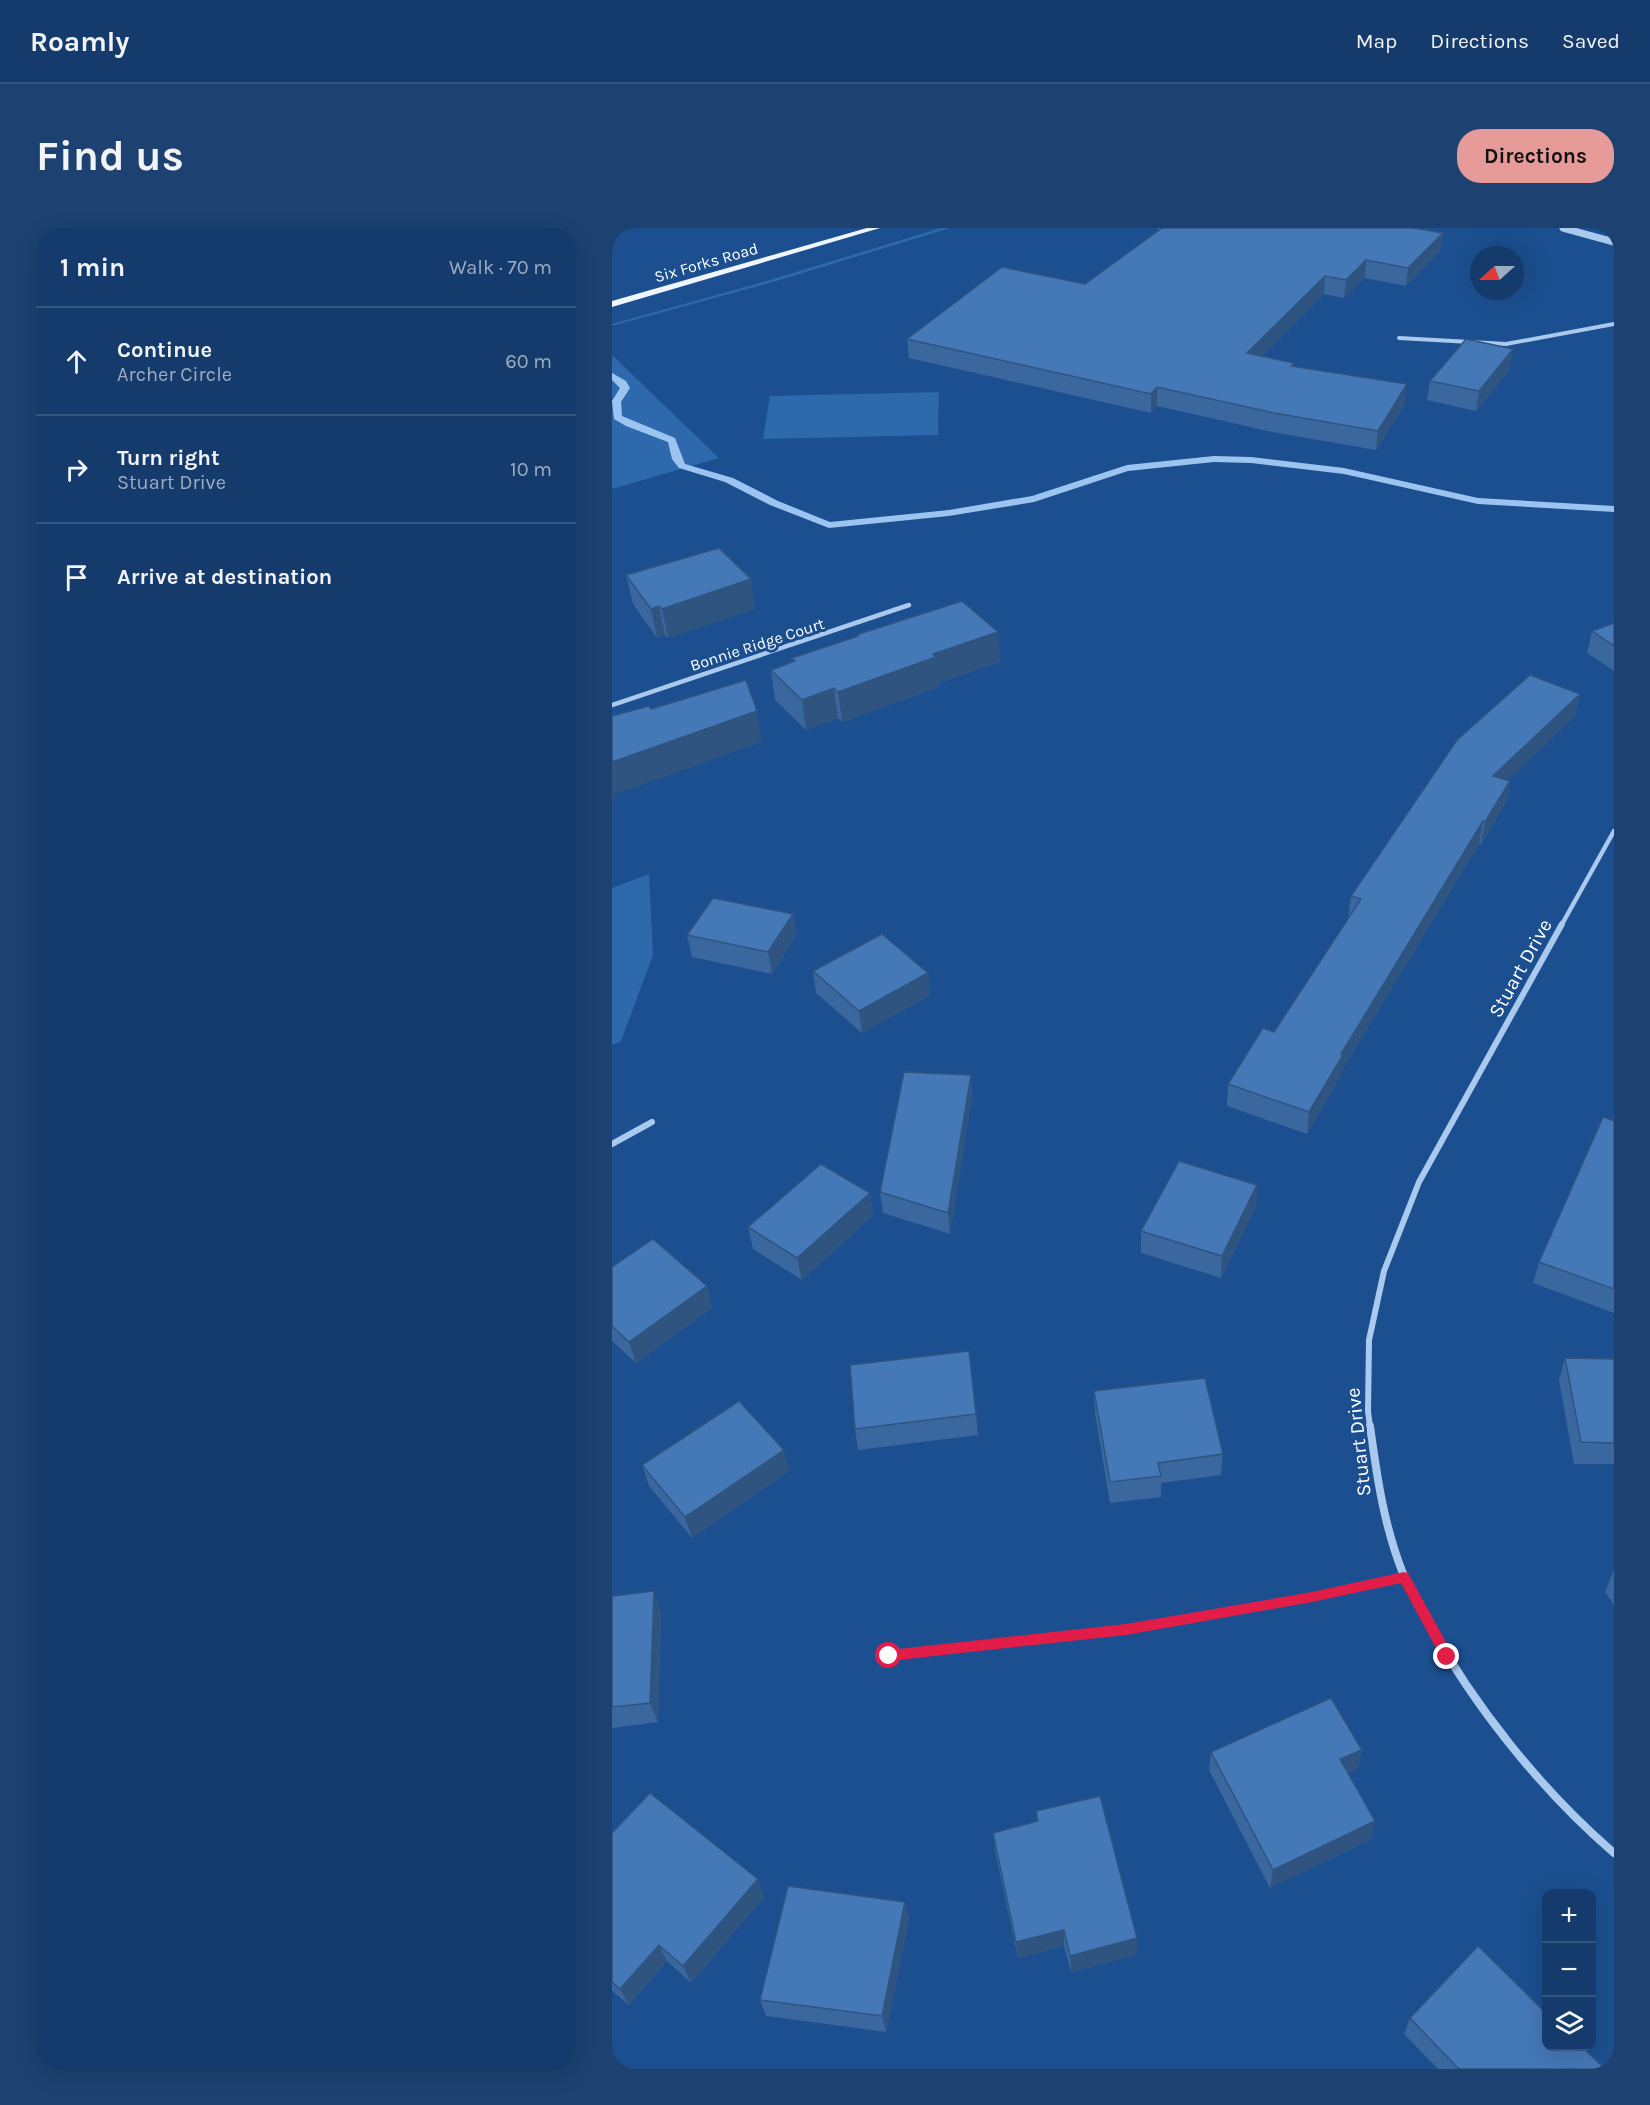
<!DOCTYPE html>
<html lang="en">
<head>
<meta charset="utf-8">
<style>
	body { margin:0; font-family:Karla,sans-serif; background:#1d4271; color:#f1f3f6 }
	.controls { position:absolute; right:18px; bottom:18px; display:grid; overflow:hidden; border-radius:12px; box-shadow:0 6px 24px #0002 }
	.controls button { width:54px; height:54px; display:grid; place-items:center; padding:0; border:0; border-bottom:2px solid #33557e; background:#143b6b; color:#f1f3f6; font:30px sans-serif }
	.compass { position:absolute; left:858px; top:18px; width:54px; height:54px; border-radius:50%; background:#143b6b; box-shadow:0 6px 24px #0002; rotate:249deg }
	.stop { position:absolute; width:18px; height:18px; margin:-14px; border:4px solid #e11d48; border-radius:50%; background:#fff }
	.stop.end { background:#e11d48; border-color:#fff; box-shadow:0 2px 6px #0008 }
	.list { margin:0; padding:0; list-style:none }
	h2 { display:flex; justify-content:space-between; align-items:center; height:78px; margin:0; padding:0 24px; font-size:26px }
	h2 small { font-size:20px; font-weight:400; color:#9dadc1 }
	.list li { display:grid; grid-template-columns:39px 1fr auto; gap:18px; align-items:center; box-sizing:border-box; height:108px; padding:0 24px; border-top:2px solid #33557e }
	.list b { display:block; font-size:22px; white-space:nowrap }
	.list p { margin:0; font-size:20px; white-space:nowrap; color:#9dadc1 }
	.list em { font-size:20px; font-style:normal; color:#9dadc1 }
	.icon { flex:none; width:33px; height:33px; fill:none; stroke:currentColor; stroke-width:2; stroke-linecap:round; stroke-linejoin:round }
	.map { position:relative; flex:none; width:1002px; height:1841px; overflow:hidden; border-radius:24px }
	header { display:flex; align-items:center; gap:36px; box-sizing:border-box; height:84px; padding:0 30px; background:#143b6b; border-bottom:2px solid #33557e }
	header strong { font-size:28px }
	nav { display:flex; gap:33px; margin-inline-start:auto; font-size:21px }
	.intro { display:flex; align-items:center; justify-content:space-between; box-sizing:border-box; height:144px; padding:0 36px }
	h1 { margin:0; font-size:42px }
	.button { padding:15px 27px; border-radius:24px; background:#e69b98; color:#111; font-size:21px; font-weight:700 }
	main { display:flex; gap:36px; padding:0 36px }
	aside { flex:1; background:#143b6b; border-radius:24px; box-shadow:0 6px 24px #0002 }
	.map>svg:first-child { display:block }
	.green { fill:#2e69ad }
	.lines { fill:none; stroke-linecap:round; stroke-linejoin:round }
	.stream { fill:#9cc4f0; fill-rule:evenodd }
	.minor-far3 { stroke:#a9c9ee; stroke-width:4 }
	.minor-far2 { stroke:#a9c9ee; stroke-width:4.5 }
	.minor-far1 { stroke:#a9c9ee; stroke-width:6 }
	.minor { stroke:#a9c9ee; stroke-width:8 }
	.tertiary { stroke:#a9c9ee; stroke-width:7 }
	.primary { fill:#f0f6ff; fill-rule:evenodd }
	.wall { fill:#3a679d }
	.shaded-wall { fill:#305480 }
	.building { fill:#4478b7; stroke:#305480; stroke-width:1.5 }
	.route { fill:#e11d48 }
	.labels { text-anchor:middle; stroke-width:6; stroke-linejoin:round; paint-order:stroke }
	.far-street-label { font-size:16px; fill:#fff; stroke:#1b4f8f }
	.street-label { font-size:20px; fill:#fff; stroke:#1b4f8f }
</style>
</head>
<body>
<header>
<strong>Roamly</strong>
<nav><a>Map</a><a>Directions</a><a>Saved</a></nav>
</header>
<div class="intro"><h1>Find us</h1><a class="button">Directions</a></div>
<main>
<aside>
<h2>1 min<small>Walk · 70 m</small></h2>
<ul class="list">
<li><svg class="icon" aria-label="ahead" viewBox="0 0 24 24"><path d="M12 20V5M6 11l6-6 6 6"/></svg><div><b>Continue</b><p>Archer Circle</p></div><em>60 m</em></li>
<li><svg class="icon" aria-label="right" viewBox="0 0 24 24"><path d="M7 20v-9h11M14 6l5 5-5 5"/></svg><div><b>Turn right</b><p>Stuart Drive</p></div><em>10 m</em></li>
<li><svg class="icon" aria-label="arrive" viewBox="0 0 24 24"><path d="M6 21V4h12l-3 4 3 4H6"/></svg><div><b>Arrive at destination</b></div></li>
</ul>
</aside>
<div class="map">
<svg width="1002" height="1841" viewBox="0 0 1002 1841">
	<rect width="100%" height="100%" fill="#1b4f8f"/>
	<g class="green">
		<path d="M 329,0 L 338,0 L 168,52 L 0,98 L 0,96 L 151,54 Z"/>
		<path d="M 0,127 L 107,230 L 0,261 Z"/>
		<path d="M 327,164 L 326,207 L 151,211 L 158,168 Z"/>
		<path d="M 37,646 L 41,727 L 9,813 L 0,817 L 0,660 Z"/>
	</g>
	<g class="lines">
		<path class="stream" d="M 0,145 L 14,153 L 18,160 L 9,174 L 10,188 L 63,210 L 73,236 L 121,250 L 166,273 L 218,294 L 337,282 L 420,268 L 515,237 L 602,228 L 639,229 L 732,240 L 866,270 L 1002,278 L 1002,284 L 866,276 L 732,246 L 639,235 L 602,234 L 516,243 L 422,274 L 337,288 L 217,300 L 158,277 L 113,254 L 67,240 L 60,231 L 56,214 L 14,198 L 2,191 L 0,173 L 8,160 L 0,152 Z"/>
		<path class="minor-far3" d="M 787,110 L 894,116 L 1002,96"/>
		<g class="minor-far2">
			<path d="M 0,477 L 297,377"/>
			<path d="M 949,698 L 1002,603"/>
		</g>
		<g class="minor-far1">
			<path d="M 0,916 L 40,894"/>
			<path d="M 758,1199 L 756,1183 L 757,1112 L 772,1043 L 807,954 L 950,696"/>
		</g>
		<g class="minor">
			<path d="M 758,1198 C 765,1249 772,1299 792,1348 C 798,1363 807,1378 815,1392 C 861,1477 929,1562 1002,1625"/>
			<path d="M 277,1428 L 514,1402 L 700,1369 L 792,1349"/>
		</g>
		<path class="tertiary" d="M 951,0 L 1002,14"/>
		<path class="primary" d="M 255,0 L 268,0 L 0,79 L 0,73 Z"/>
	</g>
	<g class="wall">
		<path d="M 546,0 L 802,0 L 831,5 L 828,23 L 794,58 L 753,50 L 732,70 L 712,66 L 650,128 L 682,135 L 681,138 L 793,176 L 764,222 L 660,204 L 545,178 L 539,185 L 297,130 L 295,111 L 473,56 L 546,3 Z"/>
		<path d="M 898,141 L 864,183 L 815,172 L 818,153 Z"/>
		<path d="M 14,347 L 143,381 L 56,410 L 53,407 L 45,410 L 21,376 Z"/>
		<path d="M 1002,395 L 1002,443 L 975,425 L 980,403 Z"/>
		<path d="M 386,404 L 388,434 L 326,455 L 327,459 L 230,494 L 226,490 L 194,502 L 163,472 L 159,442 L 181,434 L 180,430 L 245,409 L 244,407 Z"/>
		<path d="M 968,466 L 963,488 L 896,552 L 898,553 L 894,575 L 869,616 L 867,616 L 729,844 L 728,849 L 695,906 L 615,878 L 616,856 L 662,804 L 736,691 L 739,668 Z"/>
		<path d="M 181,686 L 184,708 L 160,746 L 80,729 L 75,707 Z"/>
		<path d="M 201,743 L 316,745 L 318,767 L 250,805 L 204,765 Z"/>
		<path d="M 359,847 L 360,868 L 338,1006 L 271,985 L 268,964 Z"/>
		<path d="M 1002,890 L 1002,1085 L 921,1055 L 927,1034 Z"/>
		<path d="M 645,957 L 644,979 L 609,1050 L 529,1025 L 529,1003 Z"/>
		<path d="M 258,965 L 261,987 L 190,1052 L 141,1021 L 136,999 Z"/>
		<path d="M 0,1039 L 95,1058 L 100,1080 L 24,1135 L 0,1113 Z"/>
		<path d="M 953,1130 L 1002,1131 L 1002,1236 L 962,1236 L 947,1152 Z"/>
		<path d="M 482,1163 L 611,1226 L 609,1247 L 549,1255 L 549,1269 L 498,1275 L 483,1185 Z"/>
		<path d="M 364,1186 L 366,1207 L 246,1222 L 243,1201 Z"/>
		<path d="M 30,1237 L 177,1243 L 80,1310 L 37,1258 Z"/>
		<path d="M 1002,1343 L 1002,1377 L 993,1364 L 1001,1344 Z"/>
		<path d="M 0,1368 L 49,1383 L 46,1494 L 0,1500 Z"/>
		<path d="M 750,1522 L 746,1540 L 736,1545 L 763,1593 L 759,1611 L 658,1660 L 597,1542 L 599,1524 Z"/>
		<path d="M 424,1583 L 524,1727 L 459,1744 L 452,1718 L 406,1730 L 383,1623 L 381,1605 L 425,1594 Z"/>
		<path d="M 0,1605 L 152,1669 L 79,1755 L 55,1733 L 17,1777 L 0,1763 Z"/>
		<path d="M 293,1674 L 297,1691 L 274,1804 L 154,1788 L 148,1772 Z"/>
		<path d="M 798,1790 L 991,1841 L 826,1841 L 792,1806 Z"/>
	</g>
	<g class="shaded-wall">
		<path d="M 831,5 L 828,23 L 794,58 L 796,40 Z"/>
		<path d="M 754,32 L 753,50 L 732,70 L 734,52 Z"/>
		<path d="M 713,48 L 712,66 L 634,144 L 635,125 Z"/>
		<path d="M 901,121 L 898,141 L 864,183 L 867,163 Z"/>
		<path d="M 795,156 L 793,176 L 764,222 L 766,203 Z"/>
		<path d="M 545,159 L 545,178 L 539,185 L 539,166 Z"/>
		<path d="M 139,351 L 143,381 L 56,410 L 50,381 Z"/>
		<path d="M 47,378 L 53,407 L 45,410 L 39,381 Z"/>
		<path d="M 386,404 L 388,434 L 326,455 L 327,459 L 230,494 L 226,464 L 321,426 Z"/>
		<path d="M 222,460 L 226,490 L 194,502 L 190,472 Z"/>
		<path d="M 968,466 L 963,488 L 878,570 L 881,548 Z"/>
		<path d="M 145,483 L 150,514 L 1,567 L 2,572 L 0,573 L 0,534 Z"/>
		<path d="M 898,553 L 894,575 L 869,616 L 873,594 Z"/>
		<path d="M 871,593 L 867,616 L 729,844 L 728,849 L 695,906 L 697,884 L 729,826 Z"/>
		<path d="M 181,686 L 184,708 L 160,746 L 156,724 Z"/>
		<path d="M 316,745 L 318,767 L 250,805 L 247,783 Z"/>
		<path d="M 359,847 L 360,868 L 338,1006 L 336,985 Z"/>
		<path d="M 645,957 L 644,979 L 609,1050 L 610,1028 Z"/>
		<path d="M 258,965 L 261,987 L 190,1052 L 185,1030 Z"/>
		<path d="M 95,1058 L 100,1080 L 24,1135 L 17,1114 Z"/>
		<path d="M 172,1222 L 177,1243 L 80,1310 L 73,1289 Z"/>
		<path d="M 42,1363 L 49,1383 L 46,1494 L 38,1475 Z"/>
		<path d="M 750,1522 L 746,1540 L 724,1550 L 728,1531 Z"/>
		<path d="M 763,1593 L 759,1611 L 658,1660 L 661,1642 Z"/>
		<path d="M 146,1651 L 152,1669 L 79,1755 L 71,1738 Z"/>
		<path d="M 293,1674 L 297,1691 L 274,1804 L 270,1788 Z"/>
		<path d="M 452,1702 L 452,1718 L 406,1730 L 404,1714 Z"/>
		<path d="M 525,1710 L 524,1727 L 459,1744 L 458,1728 Z"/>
		<path d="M 47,1717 L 55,1733 L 17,1777 L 8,1761 Z"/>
	</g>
	<g class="building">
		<path d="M 550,0 L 802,0 L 831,5 L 796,40 L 754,32 L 734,52 L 713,48 L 635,125 L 682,135 L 679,138 L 795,156 L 766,203 L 662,185 L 545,159 L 539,166 L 295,111 L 390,39 L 473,56 Z"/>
		<path d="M 854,111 L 901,121 L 867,163 L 818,153 Z"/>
		<path d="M 107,320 L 139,351 L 50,381 L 47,378 L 39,381 L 14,347 Z"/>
		<path d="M 350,373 L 386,404 L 321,426 L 324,429 L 226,464 L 222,460 L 190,472 L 159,442 L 183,433 L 180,430 L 246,408 L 244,407 Z"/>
		<path d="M 1002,395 L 1002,418 L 980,403 Z"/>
		<path d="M 918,447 L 968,466 L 881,548 L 898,553 L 873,594 L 871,593 L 729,826 L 731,827 L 697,884 L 616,856 L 651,800 L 662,804 L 749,671 L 739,668 L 845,512 Z"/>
		<path d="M 134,452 L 145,483 L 0,534 L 0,488 L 37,478 L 39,481 Z"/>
		<path d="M 101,670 L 181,686 L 156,724 L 75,707 Z"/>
		<path d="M 270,706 L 316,745 L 247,783 L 201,743 Z"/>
		<path d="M 292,844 L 359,847 L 336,985 L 268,964 Z"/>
		<path d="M 991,889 L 1002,893 L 1002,892 L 1002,1061 L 927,1034 Z"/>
		<path d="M 567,933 L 645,957 L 610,1028 L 529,1003 Z"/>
		<path d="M 209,936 L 258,965 L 185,1030 L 136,999 Z"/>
		<path d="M 41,1011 L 95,1058 L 17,1114 L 0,1098 L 0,1039 Z"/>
		<path d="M 357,1123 L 364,1186 L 243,1201 L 238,1137 Z"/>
		<path d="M 953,1130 L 1002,1131 L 1002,1215 L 969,1214 Z"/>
		<path d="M 593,1150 L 611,1226 L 546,1235 L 549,1248 L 498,1254 L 482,1163 Z"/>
		<path d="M 127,1173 L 172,1222 L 73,1289 L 30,1237 Z"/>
		<path d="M 42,1363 L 38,1475 L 0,1479 L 0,1368 Z"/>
		<path d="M 719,1470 L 750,1522 L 728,1531 L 763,1593 L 661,1642 L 599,1524 Z"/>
		<path d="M 38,1565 L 146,1651 L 71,1738 L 47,1717 L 8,1761 L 0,1754 L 0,1605 Z"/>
		<path d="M 488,1568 L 525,1710 L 458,1728 L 452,1702 L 404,1714 L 381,1605 L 426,1593 L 424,1583 Z"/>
		<path d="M 176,1658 L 293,1674 L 270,1788 L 148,1772 Z"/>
		<path d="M 866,1718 L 934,1785 L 934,1818 L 969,1818 L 992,1840 L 991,1841 L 847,1841 L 798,1790 Z"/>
	</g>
	<path class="route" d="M 792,1344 L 796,1345 L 840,1425 L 840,1433 L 831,1433 L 789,1355 L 700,1374 L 514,1407 L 277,1433 L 270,1428 L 277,1422 L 514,1396 L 700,1364 Z"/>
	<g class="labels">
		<g class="far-street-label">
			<text transform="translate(94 34) rotate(-16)" y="6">Six Forks Road</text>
			<text transform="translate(145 416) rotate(-18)" y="6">Bonnie Ridge Court</text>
		</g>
		<g class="street-label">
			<text transform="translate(908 740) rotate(-61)" y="7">Stuart Drive</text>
			<text transform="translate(746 1214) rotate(-96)" y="7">Stuart Drive</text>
		</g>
	</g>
</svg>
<div class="controls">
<button>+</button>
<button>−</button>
<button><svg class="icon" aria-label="layers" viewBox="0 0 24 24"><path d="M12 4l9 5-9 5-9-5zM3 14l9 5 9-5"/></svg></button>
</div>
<svg class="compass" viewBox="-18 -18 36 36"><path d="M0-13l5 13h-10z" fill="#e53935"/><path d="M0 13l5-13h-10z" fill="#9dadc1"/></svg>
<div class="stop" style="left:277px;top:1428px"></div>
<div class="stop end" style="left:835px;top:1429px"></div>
</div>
</main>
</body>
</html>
